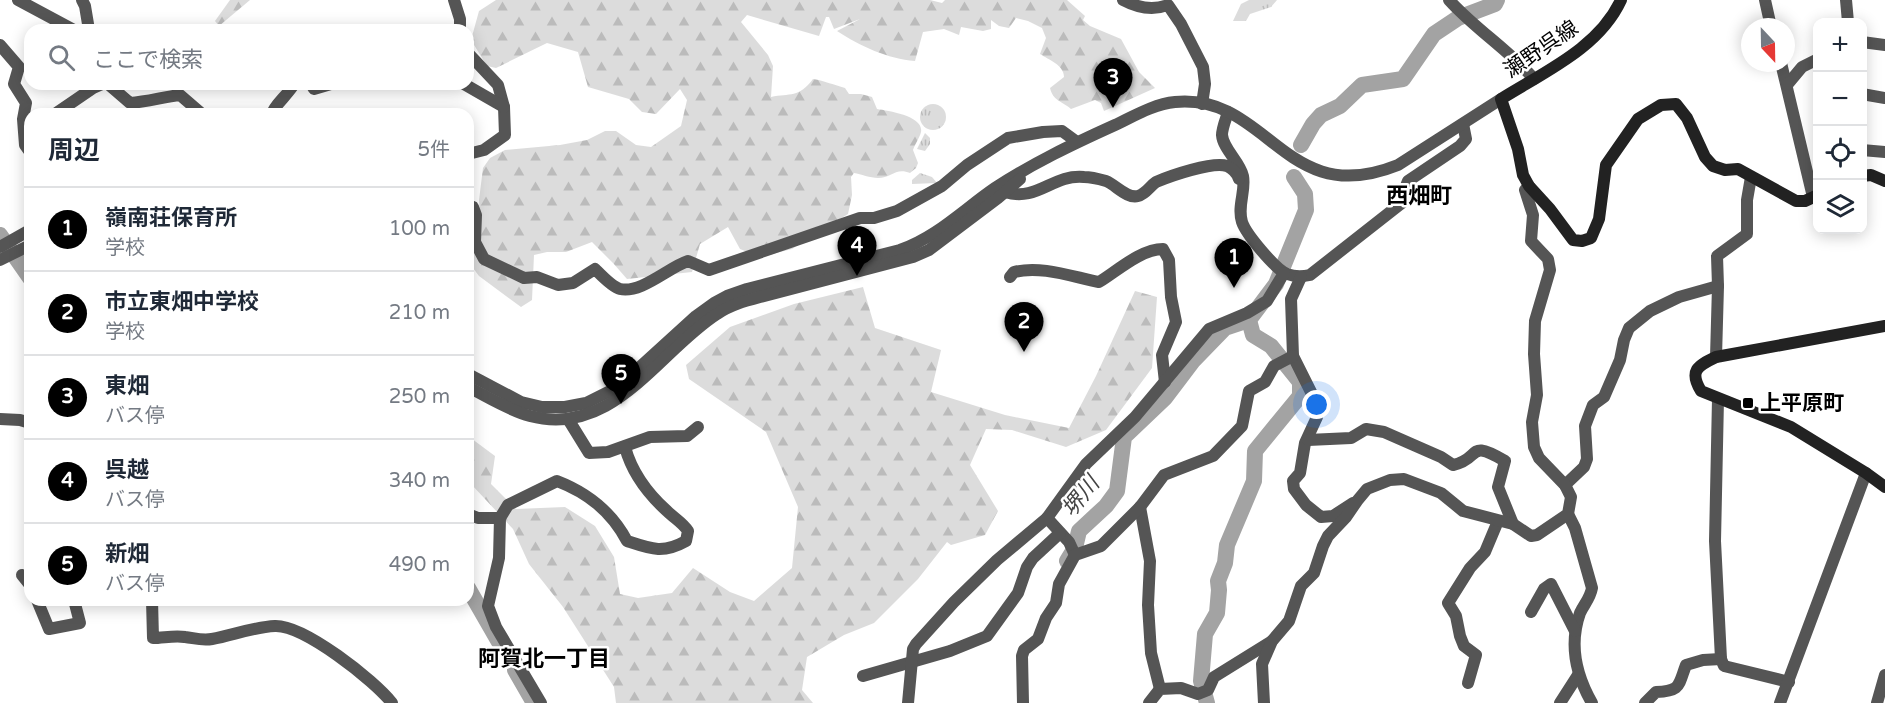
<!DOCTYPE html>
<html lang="ja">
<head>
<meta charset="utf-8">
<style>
	body { margin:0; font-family:"Varela Round","Noto Sans JP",sans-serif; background:#f2f2f3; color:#1f2937 }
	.controls { position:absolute; right:18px; top:18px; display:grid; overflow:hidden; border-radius:12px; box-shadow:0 3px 15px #0003 }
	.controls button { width:54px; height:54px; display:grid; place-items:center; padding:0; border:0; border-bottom:2px solid #e0e1e3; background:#fff; color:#1f2937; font:30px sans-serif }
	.compass { position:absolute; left:1741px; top:18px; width:54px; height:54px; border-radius:50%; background:#fff; box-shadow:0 3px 15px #0003; rotate:158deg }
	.you { position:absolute; left:1317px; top:405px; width:21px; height:21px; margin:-15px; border:4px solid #fff; border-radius:50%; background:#1a73e8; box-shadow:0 0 0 9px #1a73e833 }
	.badge { display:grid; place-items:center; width:39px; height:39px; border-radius:50%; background:#000; color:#fff; font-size:20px; font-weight:700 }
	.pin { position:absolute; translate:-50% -50px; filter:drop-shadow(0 2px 3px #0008) }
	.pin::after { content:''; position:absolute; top:32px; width:21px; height:18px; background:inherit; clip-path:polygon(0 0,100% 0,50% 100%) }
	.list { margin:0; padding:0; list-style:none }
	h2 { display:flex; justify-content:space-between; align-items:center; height:78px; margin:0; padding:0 24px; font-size:26px }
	h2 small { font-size:20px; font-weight:400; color:#747a83 }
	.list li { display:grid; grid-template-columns:39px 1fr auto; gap:18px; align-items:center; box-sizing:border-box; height:84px; padding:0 24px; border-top:2px solid #e0e1e3 }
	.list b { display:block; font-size:22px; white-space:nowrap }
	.list p { margin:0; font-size:20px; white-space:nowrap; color:#747a83 }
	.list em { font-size:20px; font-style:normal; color:#747a83 }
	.icon { flex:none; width:33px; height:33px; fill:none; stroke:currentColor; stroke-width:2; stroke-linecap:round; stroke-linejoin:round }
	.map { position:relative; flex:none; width:1885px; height:703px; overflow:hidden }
	.search { position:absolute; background:#fff; box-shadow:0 3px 15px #0003; left:24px; top:24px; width:450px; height:66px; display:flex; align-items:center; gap:15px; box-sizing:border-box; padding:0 21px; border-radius:18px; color:#747a83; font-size:22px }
	.panel { position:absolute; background:#fff; box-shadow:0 3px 15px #0003; left:24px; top:108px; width:450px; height:498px; border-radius:18px }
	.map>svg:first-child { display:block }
	.forest { fill:url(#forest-firs) }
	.park { fill:url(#park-tufts) }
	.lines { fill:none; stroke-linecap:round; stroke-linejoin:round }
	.river { stroke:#a3a3a3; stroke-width:16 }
	.minor { stroke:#555; stroke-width:12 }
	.tertiary { stroke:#555; stroke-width:12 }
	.secondary { stroke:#222; stroke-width:12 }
	.poi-dot { fill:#000; stroke:#fff; stroke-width:2 }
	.labels { text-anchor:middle; stroke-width:5; stroke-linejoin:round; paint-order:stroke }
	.street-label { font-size:21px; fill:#000; stroke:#fff }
	.poi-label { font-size:21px; font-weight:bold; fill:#000; stroke:#fff; text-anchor:start }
	.neighbourhood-label { font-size:22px; font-weight:bold; fill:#000; stroke:#fff }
	.water-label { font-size:22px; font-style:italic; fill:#444; stroke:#fff }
</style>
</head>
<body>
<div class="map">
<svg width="1885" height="703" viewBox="0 0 1885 703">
	<defs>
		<pattern id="forest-firs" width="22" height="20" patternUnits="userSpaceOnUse" patternTransform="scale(1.5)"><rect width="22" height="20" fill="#dcdcdc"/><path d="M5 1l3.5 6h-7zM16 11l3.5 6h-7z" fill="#bbb"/></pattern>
		<pattern id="park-tufts" width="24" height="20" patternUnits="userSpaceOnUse" patternTransform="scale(1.5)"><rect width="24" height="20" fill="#dcdcdc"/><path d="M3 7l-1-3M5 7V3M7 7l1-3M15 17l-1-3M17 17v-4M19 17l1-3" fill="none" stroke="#bbb"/></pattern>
	</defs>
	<rect width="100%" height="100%" fill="#fff"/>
	<g class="forest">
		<path d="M 230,0 L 250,0 L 219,26 L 215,21 Z"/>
		<path d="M 496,0 L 930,0 L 942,3 L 945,0 L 1067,0 L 1085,16 L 1083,20 L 1090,26 L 1121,39 L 1139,72 L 1155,88 L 1104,111 L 1101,103 L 1095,100 L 1071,109 C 1062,101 1053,101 1050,88 L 1064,77 C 1064,65 1049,60 1040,54 L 1046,38 L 1042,28 L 1028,21 L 1016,18 L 1009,28 L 999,26 L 991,20 L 991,29 L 983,31 L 961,27 L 959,35 L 944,29 L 923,32 L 915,61 C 888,59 860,46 837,31 L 860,19 L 834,29 L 829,17 L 826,17 L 819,36 L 747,15 L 741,22 L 768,55 L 773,66 L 771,97 C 790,93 799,98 813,79 C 825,81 834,85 845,88 L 849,94 L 861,94 L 872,97 L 877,109 C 889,111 924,116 921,132 C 920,137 915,144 913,150 L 918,163 L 916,168 L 910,173 C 896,167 891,178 878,178 C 870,178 861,174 854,173 L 851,177 L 852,195 L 848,214 L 792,249 L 760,257 L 740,249 L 728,227 L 700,244 L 692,272 L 627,279 L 613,263 L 592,242 L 566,252 L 547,252 L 534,255 L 532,300 L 521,307 L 479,276 L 470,264 L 481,235 L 479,200 L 483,168 L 490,158 L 505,150 L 560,145 L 587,140 L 605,131 L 616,131 L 636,145 L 651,147 L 681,126 L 687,100 L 680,89 L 656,114 L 642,112 L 629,99 L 588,87 L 578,52 L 547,43 L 496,68 L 487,66 L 471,40 L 479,11 Z"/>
		<path d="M 863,287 L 875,328 L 941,350 L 931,392 L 1005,415 L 1069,428 L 1096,376 L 1135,291 L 1157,297 L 1152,368 L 1106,430 L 1066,447 L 1012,430 L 986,429 L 970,465 L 998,511 L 985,535 L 951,545 L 947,542 L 918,579 L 874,623 L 844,635 L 807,657 L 802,690 L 813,703 L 616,703 L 614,687 L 563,607 L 529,564 L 513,529 L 471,484 L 468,483 L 468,436 L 495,456 L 491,484 L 516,509 L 565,507 L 595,526 L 614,557 L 620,594 L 638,598 L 672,593 L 693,568 L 730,592 L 754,601 L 792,568 L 798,507 L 766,432 L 689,379 L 686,365 L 730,327 L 794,304 Z"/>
	</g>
	<g class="park">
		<path d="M 1249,0 L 1277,0 L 1271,7 L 1250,14 L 1246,21 L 1233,21 L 1241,4 Z"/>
		<circle cx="933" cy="117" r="13"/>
		<path d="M 925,133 L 930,138 L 930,144 L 925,151 L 917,149 Z"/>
		<path d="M 920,173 L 932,177 L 937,183 L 912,184 L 912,180 Z"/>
	</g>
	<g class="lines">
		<g class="river">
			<path d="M 1301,145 L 1313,124 L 1321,115 L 1340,106 L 1362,85 L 1403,79 L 1434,34 L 1458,18 L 1495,4 L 1497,0"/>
			<path d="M 0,235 L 30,278"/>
			<path d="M 1067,561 L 1075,548 L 1079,531 L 1106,506 L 1117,491 L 1124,437 L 1165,398 L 1193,361 L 1225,328 L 1249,320"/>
			<path d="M 468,588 L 499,642"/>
			<path d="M 515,670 L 534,703"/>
			<path d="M 1207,703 L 1201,681 L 1205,634 L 1217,613 L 1219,590 L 1218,581 L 1225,563 L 1227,545 L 1254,481 L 1255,451 L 1300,396 L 1300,382 L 1271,346 L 1253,335 L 1249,320 L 1276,284 L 1306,210 L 1305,194 L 1294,177"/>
		</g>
		<g class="minor">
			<path d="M 18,0 L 74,30"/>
			<path d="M 82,0 L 85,6 L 89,30"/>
			<path d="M 454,0 L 460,19 L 460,30"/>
			<path d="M 1123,0 C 1138,8 1152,11 1168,5 L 1181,24 L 1203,67 L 1205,84 L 1202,104"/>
			<path d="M 1449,0 C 1475,29 1509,50 1534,79"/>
			<path d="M 1765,0 L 1771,27"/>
			<path d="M 1846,0 L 1848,22"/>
			<path d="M 1862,42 L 1885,45"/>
			<path d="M 0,45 L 19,67 L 14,84 L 26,103 L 23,119 L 25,145 L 30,152"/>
			<path d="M 468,53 L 498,85 L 504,107 L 505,135 L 484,150 L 468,154"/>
			<path d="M 1781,63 L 1813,197"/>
			<path d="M 108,84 L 130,103 C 147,102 163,97 180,95 L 202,114"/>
			<path d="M 311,84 L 314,89 L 331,84"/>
			<path d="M 464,84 L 504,107"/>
			<path d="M 1787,85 L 1802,67 L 1818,59"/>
			<path d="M 1862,94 L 1885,98"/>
			<path d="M 1228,112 C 1226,119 1222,128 1222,135 C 1223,149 1240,162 1243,176 C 1246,191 1237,206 1242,222 C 1246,234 1275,269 1287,274 C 1295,277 1301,277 1310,275 L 1403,202 L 1407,195 L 1406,186 L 1408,181 L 1460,146 L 1466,139 L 1463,124"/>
			<path d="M 55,114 L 93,88 L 102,84"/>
			<path d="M 272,114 C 274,105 288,95 294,84"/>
			<path d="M 1862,150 L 1885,152"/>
			<path d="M 1005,192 C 1038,202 1052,174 1084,177 C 1091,177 1099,179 1106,181 C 1116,185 1127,199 1138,196 C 1146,194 1150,186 1156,182 C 1170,176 1213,161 1227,166 C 1233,169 1237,173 1239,179"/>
			<path d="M 468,206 L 473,207 L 476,215 L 475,242 L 484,259 L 524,278 L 537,277 L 558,285 L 573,283 L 595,269 C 601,275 612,287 620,289 C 641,294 669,267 688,261 L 709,270 L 860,218 L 874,218 L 897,211 L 942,186 L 967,165 L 1008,138 L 1043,132 L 1062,131 L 1077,142"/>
			<path d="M 1010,277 L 1014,272 C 1041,265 1073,277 1099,282 C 1117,271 1141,249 1163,249 L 1169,260 L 1171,297 L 1176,322 L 1162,355 L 1165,382"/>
			<path d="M 1301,277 L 1291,299 L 1293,356 L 1316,402 L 1317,417 L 1305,443 L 1300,473 L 1293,481 L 1294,489 L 1306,505 L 1321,517 L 1333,516 L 1353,503"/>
			<path d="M 1718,286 L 1717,256 L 1747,234 L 1747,200 L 1751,177"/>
			<path d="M 1718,399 L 1715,541 L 1721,659 L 1724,666 L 1789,682"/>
			<path d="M 0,419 L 20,420 L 30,423"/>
			<path d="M 568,419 L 589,453 L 608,452 L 650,437 L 687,436 L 698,427"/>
			<path d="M 1308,440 L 1351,438 L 1366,429 L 1384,432 L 1441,457 L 1453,465 C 1482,459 1466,438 1505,461 L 1498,487 L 1513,524"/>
			<path d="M 1565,485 L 1584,467 L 1587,459 L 1585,426 L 1593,405 L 1604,397 L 1620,360 L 1624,340 L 1629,328 L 1650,311 L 1679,297 L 1718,286 L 1716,357"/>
			<path d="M 1140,507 L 1150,561 L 1148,605 L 1151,653 L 1160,689"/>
			<path d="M 468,514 L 478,518 L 500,518"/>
			<path d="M 1568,514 L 1575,528 L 1592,588 C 1590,599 1584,604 1580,613 C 1569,644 1576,675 1592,703"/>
			<path d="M 1047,518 L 1069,542 L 1075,555"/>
			<path d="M 22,575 L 30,585"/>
			<path d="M 37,600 L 49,629 L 80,623 L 74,600"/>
			<path d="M 152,600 L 153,638 C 163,638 175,635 185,637 C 194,638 202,641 212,639 C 233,635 254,627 275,626 C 304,625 374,680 392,703"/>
			<path d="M 1531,612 L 1544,589 L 1551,584 L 1575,631"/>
			<path d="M 863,676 L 950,651 L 987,636 L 1018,593 L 1027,567 L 1033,558 L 1060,533"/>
			<path d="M 1468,683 L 1476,655 L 1464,646 L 1460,636 L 1456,616 L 1448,603 L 1470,568 L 1485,552 L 1498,521"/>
			<path d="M 541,703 L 496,627 L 488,606 L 499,558 L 500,518 L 508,505 L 557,481 C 588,493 611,511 627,541 C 651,549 663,554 686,541 L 688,531 C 683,523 674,518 667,511 C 647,493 632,473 625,447"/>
			<path d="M 908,703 L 913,649 L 916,644 L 954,602 L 997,560 L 1047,518 L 1086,464 L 1135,417 L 1209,329 L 1247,313 L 1267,301 L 1284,273"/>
			<path d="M 1023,703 L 1022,656 L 1024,650 L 1038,639 L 1046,618 L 1056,603 L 1059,584 L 1075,555 L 1101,546 L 1140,507 L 1164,475 L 1213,456 L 1242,426 L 1249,391 L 1265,382 L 1274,366 L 1293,356"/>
			<path d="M 1149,703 L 1160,689 L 1181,688 L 1198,694 L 1208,690 L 1214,677 L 1272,641"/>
			<path d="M 1264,703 L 1262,664 L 1272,641 L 1289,621 L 1301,586 L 1314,573 L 1323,546 L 1328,536 L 1346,517 L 1357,501 L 1367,489 L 1390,480 L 1404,479 L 1441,493 L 1463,511 L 1513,524 L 1531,536 L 1537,535 L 1568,514 L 1571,497 L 1565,485 L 1539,458 L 1534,447 L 1532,422 L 1537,395 L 1534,354 L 1535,321 L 1550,270 L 1548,259 L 1531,241 L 1533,215 L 1525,190 L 1529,186"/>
			<path d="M 1560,703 L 1578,675"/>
			<path d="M 1645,703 L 1656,692 C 1681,691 1678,686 1686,665 L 1703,660 L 1721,659"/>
			<path d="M 1780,703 L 1866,473"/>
			<path d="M 1877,703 L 1885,675"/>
		</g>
		<g class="tertiary">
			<path d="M 0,247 L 30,230"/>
			<path d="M 0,260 L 30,245"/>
			<path d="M 468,374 L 521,402 L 542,407 L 565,407 L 586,403 L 618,387 L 696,316 L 714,303 L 727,296 L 747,289 L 900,250 C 937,237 963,210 995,188 C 1033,163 1073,144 1115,125 C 1134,116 1154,104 1175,102 C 1269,93 1284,211 1398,165 L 1501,99"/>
			<path d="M 468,387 C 488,397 508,410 530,416 C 613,438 658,352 717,314 C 730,305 745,301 760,297 L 913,257 L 929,250 L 998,198 L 1020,179"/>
		</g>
		<g class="secondary">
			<path d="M 1621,0 C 1599,48 1544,72 1501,99 L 1518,149 L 1523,175 L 1529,186 L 1550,209 L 1573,240 L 1582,241 L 1591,238 L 1599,219 L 1606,165 L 1638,119 L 1661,105 L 1676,104 L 1687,118 L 1705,157 L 1713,166 L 1725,170 L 1738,169 L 1796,201 L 1805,201 L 1818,195"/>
			<path d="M 1862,176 L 1871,175 L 1885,181"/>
			<path d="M 1885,326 L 1716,357 C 1697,366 1689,371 1701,391 L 1791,427 L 1866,473 L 1885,487"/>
		</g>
	</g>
	<rect class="poi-dot" x="1742" y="397" width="12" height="12" rx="3"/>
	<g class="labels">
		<g class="street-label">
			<text transform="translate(1541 49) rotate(-34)" y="7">瀬野呉線</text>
		</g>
		<g class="poi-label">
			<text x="1760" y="410">上平原町</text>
		</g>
		<g class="neighbourhood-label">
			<text x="1419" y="203">西畑町</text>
			<text x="544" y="666">阿賀北一丁目</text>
		</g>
		<g class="water-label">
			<text transform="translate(1080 496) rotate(-51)" y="8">堺川</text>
		</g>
	</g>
</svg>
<div class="controls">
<button>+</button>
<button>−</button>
<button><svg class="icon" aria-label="locate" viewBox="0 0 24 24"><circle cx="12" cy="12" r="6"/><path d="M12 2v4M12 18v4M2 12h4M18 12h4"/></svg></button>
<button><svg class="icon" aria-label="layers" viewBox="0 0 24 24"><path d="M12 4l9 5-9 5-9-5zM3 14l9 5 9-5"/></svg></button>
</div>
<svg class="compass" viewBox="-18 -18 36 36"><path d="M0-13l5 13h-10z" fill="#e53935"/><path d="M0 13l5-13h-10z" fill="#747a83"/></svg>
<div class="you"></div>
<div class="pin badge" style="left:1234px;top:288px">1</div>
<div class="pin badge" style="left:1024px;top:352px">2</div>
<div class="pin badge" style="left:1113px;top:108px">3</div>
<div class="pin badge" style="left:857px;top:276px">4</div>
<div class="pin badge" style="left:621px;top:404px">5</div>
<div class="search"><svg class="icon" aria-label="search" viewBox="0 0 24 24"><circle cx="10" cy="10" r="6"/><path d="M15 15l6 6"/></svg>ここで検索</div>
<section class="panel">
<h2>周辺<small>5件</small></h2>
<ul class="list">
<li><span class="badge">1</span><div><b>嶺南荘保育所</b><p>学校</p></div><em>100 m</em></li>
<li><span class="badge">2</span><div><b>市立東畑中学校</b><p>学校</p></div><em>210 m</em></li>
<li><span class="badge">3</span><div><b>東畑</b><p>バス停</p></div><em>250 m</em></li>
<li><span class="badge">4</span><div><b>呉越</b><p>バス停</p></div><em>340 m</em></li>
<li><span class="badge">5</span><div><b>新畑</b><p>バス停</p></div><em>490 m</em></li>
</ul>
</section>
</div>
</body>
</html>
